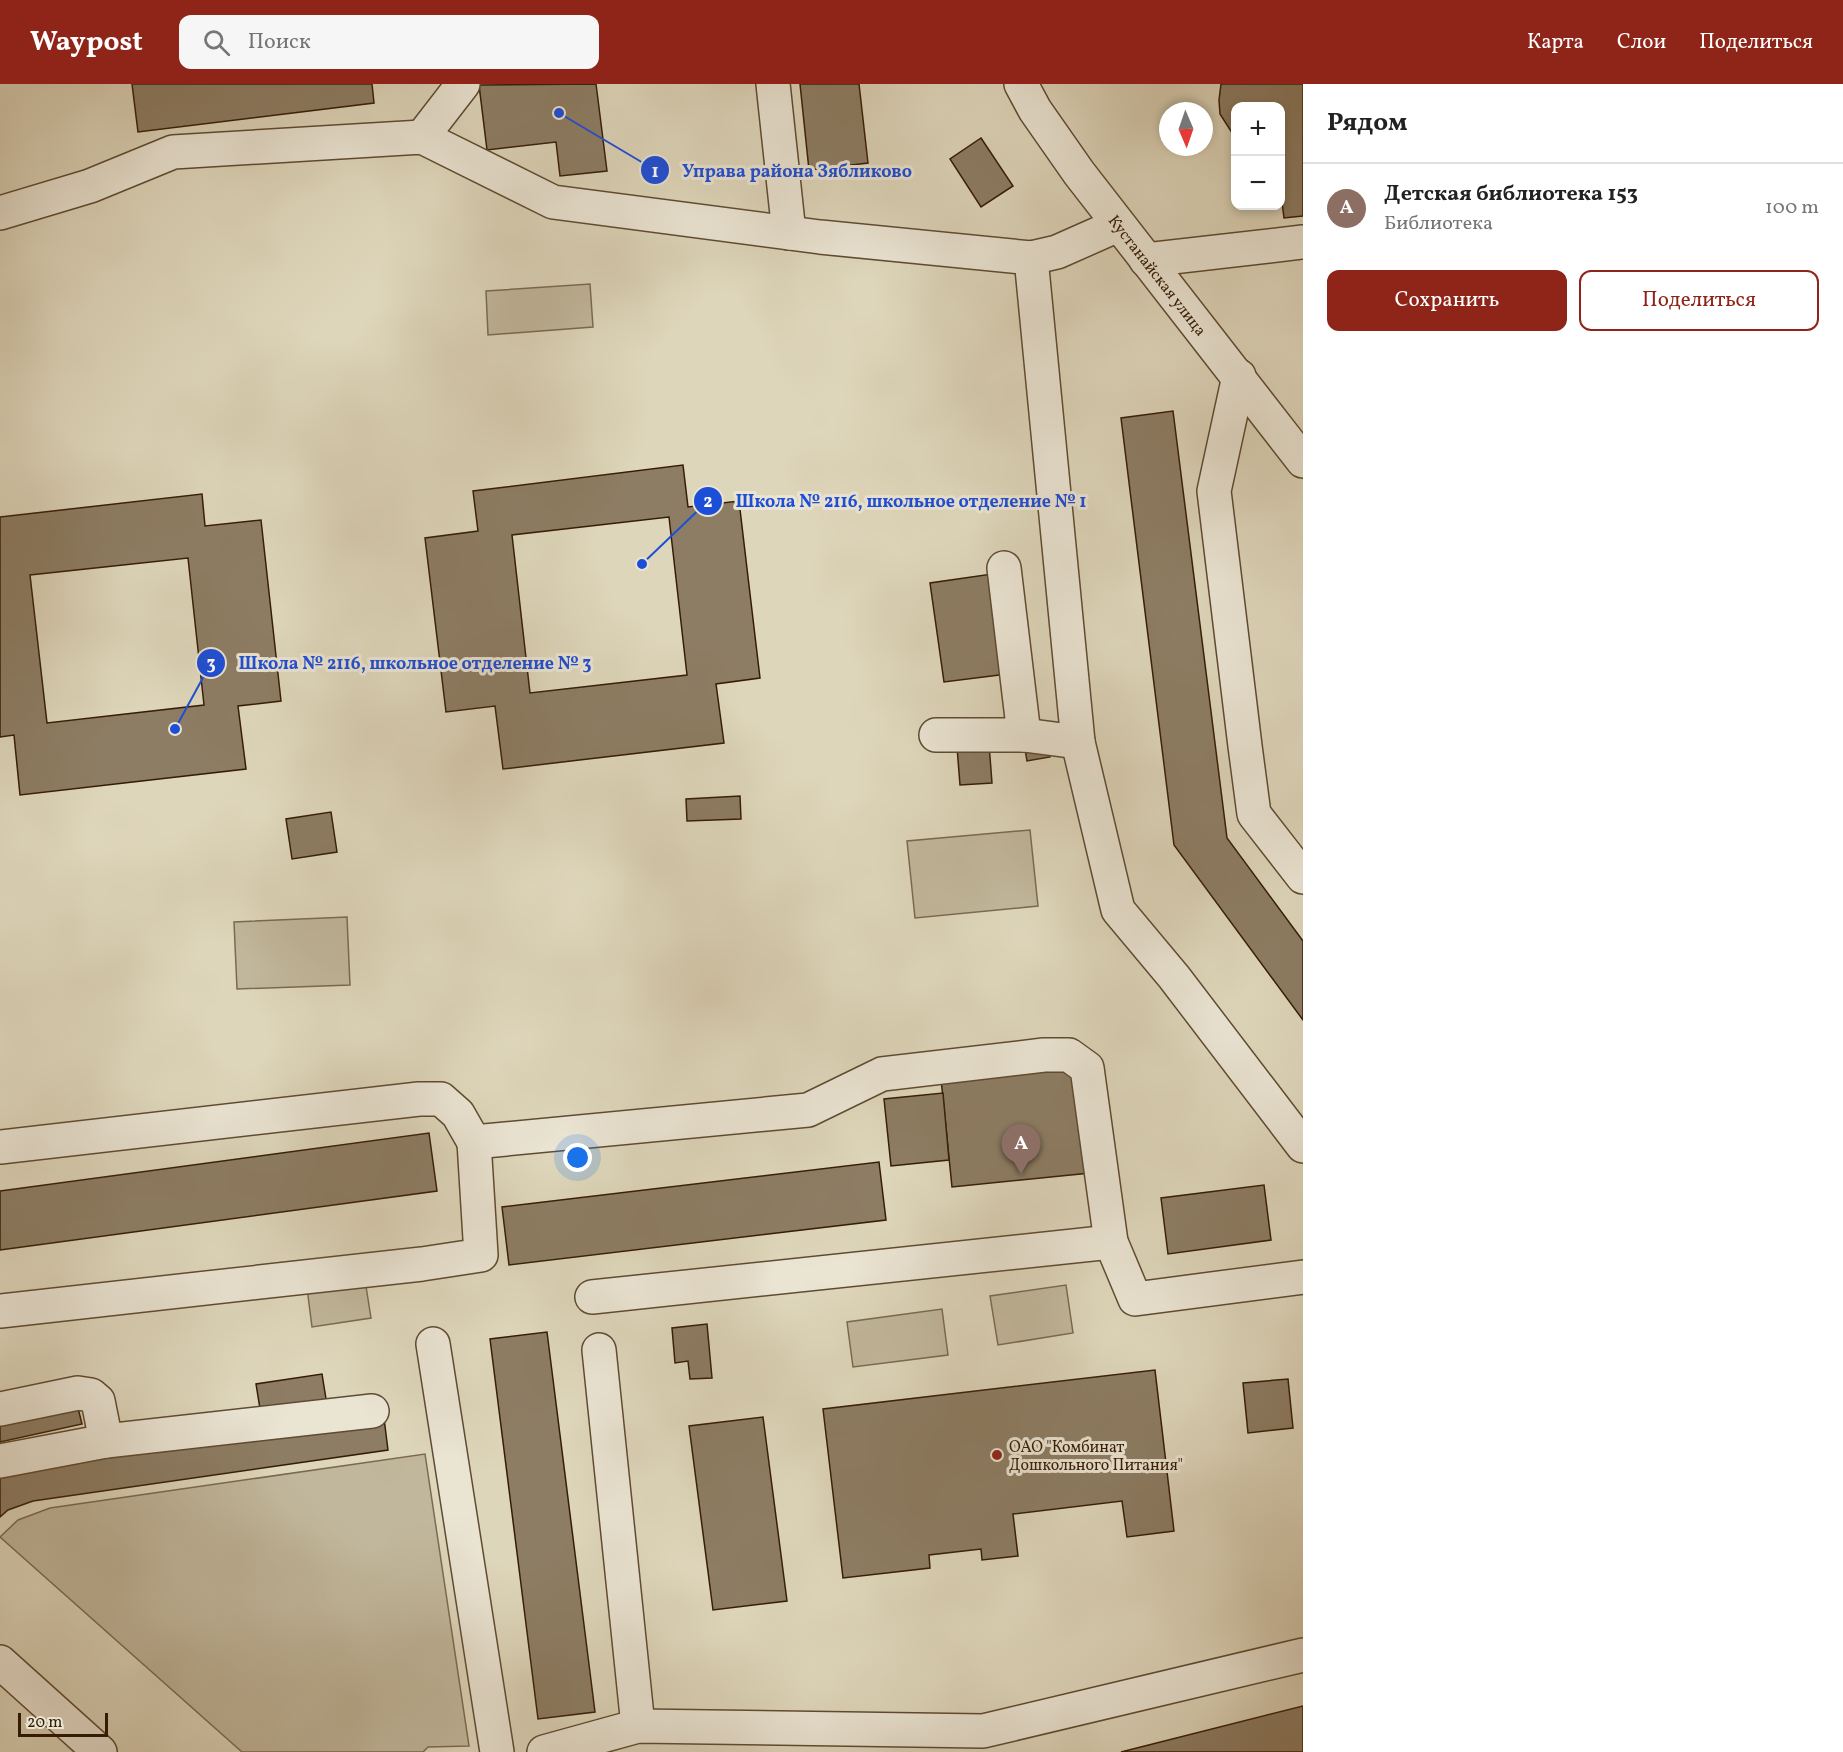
<!DOCTYPE html>
<html lang="ru">
<head>
<meta charset="utf-8">
<style>
	body { margin:0; font-family:Vollkorn,serif; background:#f6f6f6; color:#222 }
	.controls { position:absolute; right:18px; top:18px; display:grid; overflow:hidden; border-radius:12px; box-shadow:0 3px 9px #0003 }
	.controls button { width:54px; height:54px; display:grid; place-items:center; padding:0; border:0; border-bottom:2px solid #e0e0e0; background:#fff; color:#222; font:30px sans-serif }
	.compass { position:absolute; left:1159px; top:18px; width:54px; height:54px; border-radius:50%; background:#fff; box-shadow:0 3px 9px #0003; rotate:178deg }
	.scale { position:absolute; left:18px; bottom:15px; width:90px; box-sizing:border-box; padding-left:6px; border:3px solid #351d05; border-top:0; font-size:16px; line-height:21px; white-space:nowrap; color:#351d05; -webkit-text-stroke:4px #eae4d3; paint-order:stroke }
	.you { position:absolute; left:578px; top:1074px; width:21px; height:21px; margin:-15px; border:4px solid #fff; border-radius:50%; background:#1a73e8; box-shadow:0 0 0 9px #1a73e833 }
	.badge { display:grid; place-items:center; width:39px; height:39px; border-radius:50%; background:#8f2418; color:#fff; font-size:20px; font-weight:700 }
	.pin { position:absolute; translate:-50% -50px; filter:drop-shadow(0 2px 3px #0008) }
	.pin::after { content:''; position:absolute; top:32px; width:21px; height:18px; background:inherit; clip-path:polygon(0 0,100% 0,50% 100%) }
	.list { margin:0; padding:0; list-style:none }
	h2 { display:flex; justify-content:space-between; align-items:center; height:78px; margin:0; padding:0 24px; font-size:26px }
	h2 small { font-size:20px; font-weight:400; color:#767676 }
	.list li { display:grid; grid-template-columns:39px 1fr auto; gap:18px; align-items:center; box-sizing:border-box; height:90px; padding:0 24px; border-top:2px solid #e0e0e0 }
	.list b { display:block; font-size:22px; white-space:nowrap }
	.list p { margin:0; font-size:20px; white-space:nowrap; color:#767676 }
	.list em { font-size:20px; font-style:normal; color:#767676 }
	.actions { display:flex; gap:12px; padding:18px 24px }
	.actions a { flex:1; padding:14px 0; border:2px solid #8f2418; border-radius:12px; text-align:center; font-size:21px; color:#8f2418 }
	.actions .main { background:#8f2418; color:#fff }
	.icon { flex:none; width:33px; height:33px; fill:none; stroke:currentColor; stroke-width:2; stroke-linecap:round; stroke-linejoin:round }
	.map { position:relative; flex:none; width:1303px; height:1668px; overflow:hidden }
	header { display:flex; align-items:center; gap:36px; box-sizing:border-box; height:84px; padding:0 30px; background:#8f2418; color:#fff }
	header strong { font-size:28px }
	nav { display:flex; gap:33px; margin-inline-start:auto; font-size:21px }
	.search { width:420px; height:54px; background:#f6f6f6; display:flex; align-items:center; gap:15px; box-sizing:border-box; padding:0 21px; border-radius:12px; color:#767676; font-size:22px }
	main { display:flex }
	aside { flex:1; background:#fff }
	.map>svg:first-child { display:block }
	.green { fill:#c1b79c; stroke:#7b6a50; stroke-width:1.5 }
	.building { fill:#8d7d64; stroke:#351d05; stroke-width:1.5; fill-rule:evenodd }
	.lines { fill:none; stroke-linecap:round; stroke-linejoin:round }
	.minor-casing { stroke:#5f4b32; stroke-width:36 }
	.minor { stroke:#eae4d3; stroke-width:33 }
	.poi-dot { fill:#8f2418; stroke:#eae4d3; stroke-width:2 }
	.labels { text-anchor:middle; stroke-width:6; stroke-linejoin:round; paint-order:stroke }
	.street-label { font-size:16px; fill:#351d05; stroke:#eae4d3 }
	.poi-label { font-size:16px; fill:#351d05; stroke:#eae4d3; text-anchor:start }
	.leader { fill:none; stroke:#1d4ed8; stroke-width:2 }
	.callout-dot { fill:#1d4ed8; stroke:#eae4d3; stroke-width:2 }
	.mark-label { font-size:18px; text-anchor:middle; font-weight:bold; fill:#fff }
	.callout-label { font-size:18px; text-anchor:middle; font-weight:bold; fill:#1d4ed8; stroke:#eae4d3; stroke-width:6; stroke-linejoin:round; paint-order:stroke }
</style>
</head>
<body>
<header>
<strong>Waypost</strong>
<div class="search"><svg class="icon" aria-label="search" viewBox="0 0 24 24"><circle cx="10" cy="10" r="6"/><path d="M15 15l6 6"/></svg>Поиск</div>
<nav><a>Карта</a><a>Слои</a><a>Поделиться</a></nav>
</header>
<main>
<div class="map">
<svg width="1303" height="1668" viewBox="0 0 1303 1668">
	<rect width="100%" height="100%" fill="#ded6bb"/>
	<filter id="stains"><feTurbulence type="fractalNoise" baseFrequency=".00333" numOctaves="4"/><feColorMatrix values="0 0 0 0 .2 0 0 0 0 .09 0 0 0 0 .02 0 0 0 .5 -.17"/></filter>
	<radialGradient id="worn" r=".72"><stop offset=".6" stop-color="#630" stop-opacity="0"/><stop offset="1" stop-color="#630" stop-opacity=".3"/></radialGradient>
	<g class="green">
		<path d="M 590,200 L 593,243 L 488,251 L 486,207 Z"/>
		<path d="M 1030,746 L 1038,822 L 915,834 L 907,757 Z"/>
		<path d="M 347,833 L 350,901 L 237,905 L 234,838 Z"/>
		<path d="M 365,1196 L 371,1234 L 312,1243 L 307,1204 Z"/>
		<path d="M 1066,1201 L 1073,1249 L 998,1261 L 990,1212 Z"/>
		<path d="M 942,1225 L 948,1271 L 853,1283 L 847,1238 Z"/>
		<path d="M 425,1370 L 469,1662 L 428,1663 L 423,1668 L 242,1668 L 0,1453 L 18,1436 L 50,1424 Z"/>
	</g>
	<g class="building">
		<path d="M 132,0 L 372,0 L 374,19 L 138,48 Z"/>
		<path d="M 596,0 L 607,87 L 560,92 L 556,58 L 487,66 L 479,1 Z"/>
		<path d="M 800,0 L 859,0 L 868,79 L 809,86 Z"/>
		<path d="M 1221,0 L 1303,0 L 1303,132 L 1284,134 L 1280,102 L 1280,22 L 1236,22 L 1236,55 L 1220,30 L 1219,16 Z"/>
		<path d="M 981,54 L 1013,102 L 981,123 L 950,75 Z"/>
		<path d="M 1173,327 L 1227,754 L 1303,857 L 1303,936 L 1174,761 L 1121,334 Z"/>
		<path d="M 683,381 L 688,423 L 739,417 L 760,594 L 716,600 L 724,659 L 503,685 L 495,622 L 446,628 L 425,454 L 478,447 L 473,407 ZM 669,433 L 687,591 L 530,609 L 512,451 Z"/>
		<path d="M 202,410 L 205,442 L 261,436 L 281,617 L 238,622 L 246,685 L 20,711 L 14,651 L 0,653 L 0,433 ZM 188,474 L 204,621 L 47,639 L 30,491 Z"/>
		<path d="M 992,490 L 1007,590 L 944,598 L 930,499 Z"/>
		<path d="M 989,660 L 992,699 L 960,701 L 957,663 Z"/>
		<path d="M 1048,661 L 1050,673 L 1027,677 L 1025,665 Z"/>
		<path d="M 740,712 L 741,735 L 687,737 L 686,715 Z"/>
		<path d="M 331,728 L 337,768 L 292,775 L 286,735 Z"/>
		<path d="M 1078,981 L 1090,1089 L 952,1103 L 941,995 Z"/>
		<path d="M 943,1009 L 949,1076 L 891,1082 L 884,1015 Z"/>
		<path d="M 429,1049 L 437,1107 L 0,1166 L 0,1107 Z"/>
		<path d="M 879,1078 L 886,1136 L 509,1181 L 502,1123 Z"/>
		<path d="M 1264,1101 L 1271,1156 L 1168,1170 L 1161,1114 Z"/>
		<path d="M 707,1240 L 712,1294 L 690,1295 L 688,1277 L 675,1279 L 672,1244 Z"/>
		<path d="M 547,1248 L 595,1628 L 538,1635 L 490,1255 Z"/>
		<path d="M 1155,1286 L 1174,1447 L 1127,1453 L 1122,1417 L 1013,1430 L 1018,1472 L 982,1476 L 981,1465 L 929,1471 L 930,1484 L 843,1494 L 823,1325 Z"/>
		<path d="M 322,1290 L 327,1321 L 261,1331 L 256,1300 Z"/>
		<path d="M 1288,1295 L 1293,1344 L 1248,1349 L 1243,1299 Z"/>
		<path d="M 77,1320 L 82,1340 L 0,1358 L 0,1337 Z"/>
		<path d="M 763,1333 L 787,1517 L 713,1526 L 689,1342 Z"/>
		<path d="M 384,1334 L 388,1366 L 33,1417 L 8,1426 L 0,1433 L 0,1394 L 16,1387 Z"/>
		<path d="M 1303,1622 L 1303,1668 L 1121,1668 Z"/>
	</g>
	<g class="lines">
		<g class="minor-casing">
			<g id="minor">
				<path d="M 773,0 L 789,149"/>
				<path d="M 1021,0 L 1035,26 L 1079,89 L 1303,377"/>
				<path d="M 422,53 L 463,0"/>
				<path d="M 0,129 L 90,102 L 173,68 L 422,53 L 553,118 L 820,153 L 1031,174 L 1057,168 L 1118,141"/>
				<path d="M 1031,174 L 1078,658 L 1118,826 L 1174,893 L 1303,1062"/>
				<path d="M 1146,176 L 1303,158"/>
				<path d="M 1239,292 L 1214,407 L 1245,662 L 1254,730 L 1303,793"/>
				<path d="M 1004,484 L 1024,651"/>
				<path d="M 936,651 L 1024,651 L 1078,658"/>
				<path d="M 0,1063 L 419,1015 L 441,1015 L 458,1030 L 474,1058 L 808,1026 L 882,990 L 1044,971 L 1069,971 L 1087,984 L 1111,1158 L 1135,1215 L 1303,1193"/>
				<path d="M 592,1213 L 1111,1158"/>
				<path d="M 0,1227 L 422,1180 L 481,1171 L 474,1058"/>
				<path d="M 433,1260 L 497,1668"/>
				<path d="M 599,1266 L 638,1642"/>
				<path d="M 0,1325 L 78,1309 L 91,1311 L 98,1317 L 106,1357 L 372,1327"/>
				<path d="M 0,1377 L 106,1357"/>
				<path d="M 0,1578 L 100,1668"/>
				<path d="M 544,1668 L 638,1642 L 983,1647 L 1303,1571"/>
			</g>
		</g>
		<use href="#minor" class="minor"/>
	</g>
	<circle class="poi-dot" cx="997" cy="1371" r="6"/>
	<g class="labels">
		<g class="street-label">
			<text transform="translate(1158 191) rotate(52)" y="6">Кустанайская улица</text>
		</g>
		<g class="poi-label">
			<text x="1009" y="1368">ОАО "Комбинат<tspan x="1009" dy="18">Дошкольного Питания"</tspan></text>
		</g>
	</g>
	<path class="leader" d="M559 29L655 86M642 480L708 417M175 645L211 579"/>
	<g class="callout-dot">
		<circle cx="559" cy="29" r="6"/>
		<circle cx="642" cy="480" r="6"/>
		<circle cx="175" cy="645" r="6"/>
		<circle cx="655" cy="86" r="15"/>
		<circle cx="708" cy="417" r="15"/>
		<circle cx="211" cy="579" r="15"/>
	</g>
	<g class="mark-label">
		<text x="655" y="93">1</text>
		<text x="708" y="423">2</text>
		<text x="211" y="585">3</text>
	</g>
	<g class="callout-label">
		<text x="797" y="93">Управа района Зябликово</text>
		<text x="911" y="423">Школа № 2116, школьное отделение № 1</text>
		<text x="415" y="585">Школа № 2116, школьное отделение № 3</text>
	</g>
	<rect width="100%" height="100%" filter="url(#stains)"/>
	<rect width="100%" height="100%" fill="url(#worn)"/>
</svg>
<div class="controls">
<button>+</button>
<button>−</button>
</div>
<svg class="compass" viewBox="-18 -18 36 36"><path d="M0-13l5 13h-10z" fill="#e53935"/><path d="M0 13l5-13h-10z" fill="#767676"/></svg>
<div class="scale">20 m</div>
<div class="you"></div>
<div class="pin badge" style="left:1021px;top:1090px;background:#8d6e63">A</div>
</div>
<aside>
<h2>Рядом<small></small></h2>
<ul class="list">
<li><span class="badge" style="background:#8d6e63">A</span><div><b>Детская библиотека 153</b><p>Библиотека</p></div><em>100 m</em></li>
</ul>
<div class="actions"><a class="main">Сохранить</a><a>Поделиться</a></div>
</aside>
</main>
</body>
</html>
